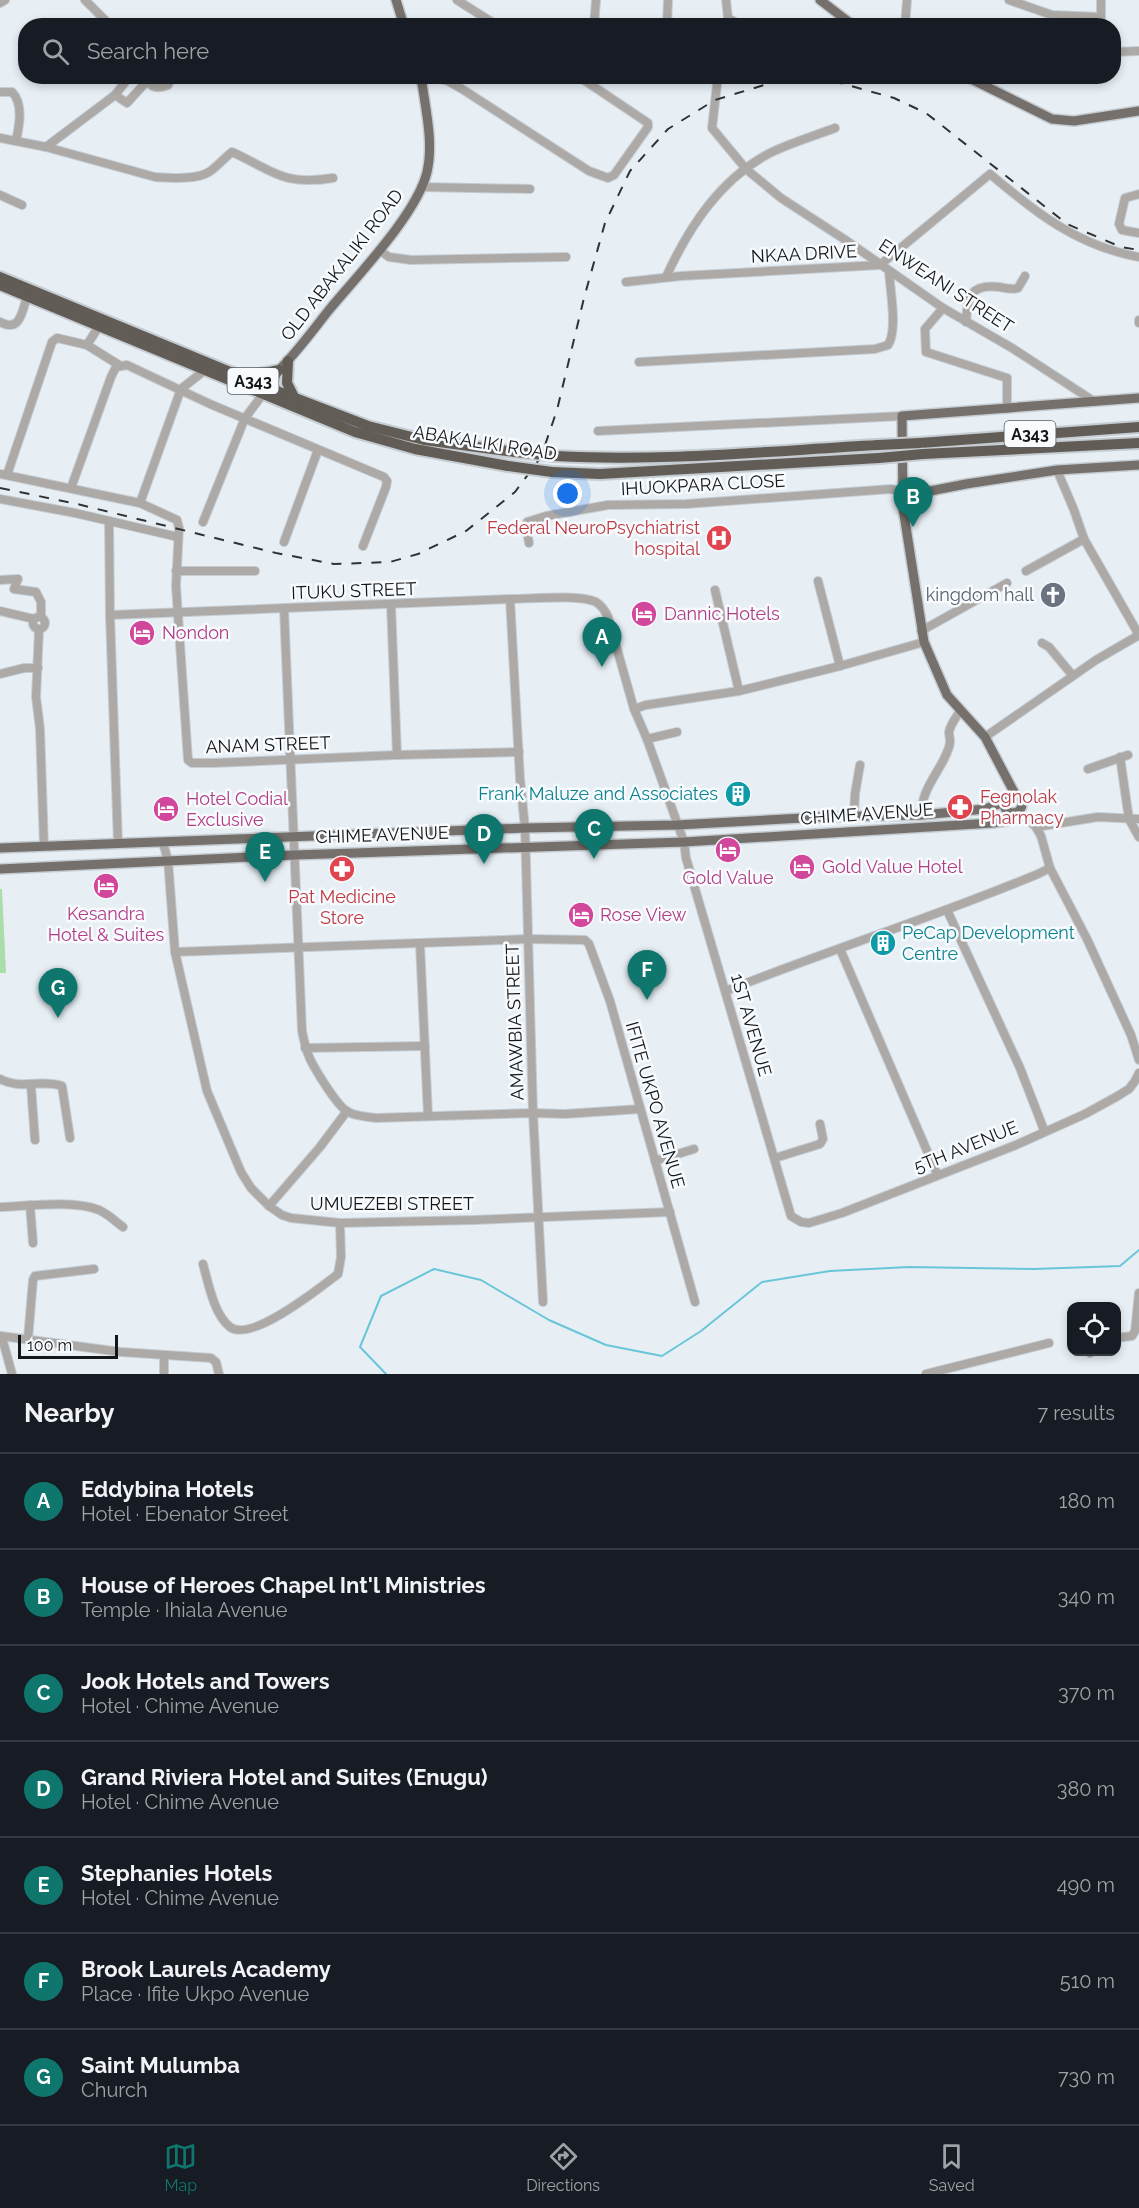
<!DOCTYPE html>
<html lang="en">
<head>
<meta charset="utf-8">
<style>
	body { margin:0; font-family:Raleway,sans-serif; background:#20242c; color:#f1f3f6 }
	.controls { position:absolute; right:18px; bottom:18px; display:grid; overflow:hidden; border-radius:12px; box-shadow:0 3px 9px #0003 }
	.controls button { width:54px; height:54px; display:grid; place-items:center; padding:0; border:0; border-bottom:2px solid #363941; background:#171b24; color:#f1f3f6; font:30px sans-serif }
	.scale { position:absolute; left:18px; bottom:15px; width:100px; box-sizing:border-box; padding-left:6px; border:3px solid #141719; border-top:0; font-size:16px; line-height:21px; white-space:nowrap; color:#141719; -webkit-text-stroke:4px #f8fbfe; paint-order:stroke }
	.you { position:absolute; left:568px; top:494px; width:21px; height:21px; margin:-15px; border:4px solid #fff; border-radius:50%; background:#1a73e8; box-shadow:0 0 0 9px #1a73e833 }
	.badge { display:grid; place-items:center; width:39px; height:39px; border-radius:50%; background:#0f766e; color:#fff; font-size:20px; font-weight:700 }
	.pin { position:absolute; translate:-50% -50px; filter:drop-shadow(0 2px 3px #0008) }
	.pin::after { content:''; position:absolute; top:32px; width:21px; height:18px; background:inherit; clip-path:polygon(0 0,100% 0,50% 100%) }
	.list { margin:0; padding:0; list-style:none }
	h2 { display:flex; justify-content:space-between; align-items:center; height:78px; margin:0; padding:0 24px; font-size:26px }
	h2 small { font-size:20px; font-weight:400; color:#9ea1a6 }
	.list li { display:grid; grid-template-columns:39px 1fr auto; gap:18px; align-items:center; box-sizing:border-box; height:96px; padding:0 24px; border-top:2px solid #363941 }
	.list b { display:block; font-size:22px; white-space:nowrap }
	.list p { margin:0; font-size:20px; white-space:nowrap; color:#9ea1a6 }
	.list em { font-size:20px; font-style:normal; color:#9ea1a6 }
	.icon { flex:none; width:33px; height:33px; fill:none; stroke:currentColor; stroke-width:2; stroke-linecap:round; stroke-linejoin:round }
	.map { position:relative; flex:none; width:1139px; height:1374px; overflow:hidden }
	.search { position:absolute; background:#171b24; box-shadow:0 3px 9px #0003; left:18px; right:18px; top:18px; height:66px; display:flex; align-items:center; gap:15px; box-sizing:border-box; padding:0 21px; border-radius:24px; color:#9ea1a6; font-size:22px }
	.sheet { height:750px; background:#171b24 }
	nav { display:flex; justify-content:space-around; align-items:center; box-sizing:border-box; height:84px; border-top:2px solid #363941; background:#171b24; font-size:16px; color:#9ea1a6 }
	nav a { display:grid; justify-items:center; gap:3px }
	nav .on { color:#0f766e }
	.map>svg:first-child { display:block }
	.pitch { fill:#aadda9 }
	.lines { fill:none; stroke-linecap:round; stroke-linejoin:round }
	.stream { stroke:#69c6d9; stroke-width:2 }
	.minor-casing { stroke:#c5ccd2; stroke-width:10 }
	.major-casing { stroke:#c5ccd2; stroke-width:12 }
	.highway-casing { stroke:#c5ccd2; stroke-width:14 }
	.minor { stroke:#aca9a6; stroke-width:8 }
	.major { stroke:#75706b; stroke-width:9 }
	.highway { stroke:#615c56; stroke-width:10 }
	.rail { stroke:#303336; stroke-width:2; stroke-dasharray:10 10; stroke-linecap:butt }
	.highway-bridge-casing { stroke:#c5ccd2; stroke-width:14; stroke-linecap:butt }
	.highway-bridge { stroke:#615c56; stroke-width:10 }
	.labels { text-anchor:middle; stroke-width:5; stroke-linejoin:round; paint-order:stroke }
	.shield { fill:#f8fbfe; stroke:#585b5e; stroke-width:1.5 }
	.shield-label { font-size:16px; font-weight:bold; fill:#141719 }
	.street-label { font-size:18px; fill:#141719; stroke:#f8fbfe }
	.health-label { font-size:18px; fill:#be3a42; stroke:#f8fbfe; text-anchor:end }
	.worship-label { font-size:18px; fill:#5b616d; stroke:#f8fbfe; text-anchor:end }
	.hotel-label { font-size:18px; fill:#b23c85; stroke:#f8fbfe; text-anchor:start }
	.culture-label { font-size:18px; fill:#0d838f; stroke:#f8fbfe; text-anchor:end }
</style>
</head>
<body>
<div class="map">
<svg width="1139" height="1374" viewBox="0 0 1139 1374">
	<rect width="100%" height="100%" fill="#e7eff5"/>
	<path class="pitch" d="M 0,889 L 2,889 L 6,973 L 0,973 Z"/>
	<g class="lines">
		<path class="stream" d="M 386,1374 L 360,1347 L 381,1296 L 434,1269 L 481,1280 L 549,1320 L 606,1345 L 662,1356 L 701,1331 L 762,1282 L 830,1271 L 909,1267 L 1034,1269 L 1120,1266 L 1139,1250"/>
		<g class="minor-casing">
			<g id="minor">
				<path d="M 85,0 L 111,26"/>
				<path d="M 457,0 L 498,26"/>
				<path d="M 726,0 L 728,18 L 742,26"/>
				<path d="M 1009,0 L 1052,15 L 1101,17"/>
				<path d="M 1101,0 L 1101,26"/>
				<path d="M 0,3 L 5,0"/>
				<path d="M 594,26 L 596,0"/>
				<path d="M 667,26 L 668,0"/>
				<path d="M 905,26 L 907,0"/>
				<path d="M 1114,52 L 1139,51"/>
				<path d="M 430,76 L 448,81 L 462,89 L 589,171 L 608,178 L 614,175 L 648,127 L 648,123 L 578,76"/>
				<path d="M 718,76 L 712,128 L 746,169 L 781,198 L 847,241 L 943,308 L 1012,348 L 1095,402"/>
				<path d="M 146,77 C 149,88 158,89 168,85 L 172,76"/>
				<path d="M 0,92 L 12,92 C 24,104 19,127 16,141"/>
				<path d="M 115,95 L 130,76"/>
				<path d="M 0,138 L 46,147 L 115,95 L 127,103 L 147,81"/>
				<path d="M 46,147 L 155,177 C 171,178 196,180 209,172 C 217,167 224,158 232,152 C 274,171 282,186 333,178"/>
				<path d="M 421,187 L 530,189"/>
				<path d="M 1139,194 L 1125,198 L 1119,224 L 1122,230 L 1139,233"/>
				<path d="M 0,195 L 22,205"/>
				<path d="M 379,250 L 389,257 L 411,260 L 566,257"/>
				<path d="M 666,277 C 689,227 720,179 770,153 C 790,143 814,136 835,128"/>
				<path d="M 626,282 L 681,276 L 880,265 L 990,174 C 1036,213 1078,246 1139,257"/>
				<path d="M 943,308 L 925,329 L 926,352 L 1007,378 L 1007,409"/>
				<path d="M 1139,320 L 1139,323"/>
				<path d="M 0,322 C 20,333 22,312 27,297"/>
				<path d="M 966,322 C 968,297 969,284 999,287 C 1006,288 1011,290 1018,288 L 1025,276"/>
				<path d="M 87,345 L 119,365"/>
				<path d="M 639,362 L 875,349 L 888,345 C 898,330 890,290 889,271"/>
				<path d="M 598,431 L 902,416"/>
				<path d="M 1057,470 L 1074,510 L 1084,539 L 1139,635"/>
				<path d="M 0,474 L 140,503 L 177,520 L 179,528 L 176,586 L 188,760 L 192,763 L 213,763 L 397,755 L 519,752"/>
				<path d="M 7,475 L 52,342 L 57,338 L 87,345 L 99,326"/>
				<path d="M 71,488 L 111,377 L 116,367 L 127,365 L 210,404 L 384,477 L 387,481 L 386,487 L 363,546"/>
				<path d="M 0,499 L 75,513 L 178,537"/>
				<path d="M 140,503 L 181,389 L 205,370"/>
				<path d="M 109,521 L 110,615 L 118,844"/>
				<path d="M 203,522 L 245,418 L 263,394"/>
				<path d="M 284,542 L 318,450"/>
				<path d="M 529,543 L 526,526 L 527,522 L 546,516 L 608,505 L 686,504 L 891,489 L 904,492"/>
				<path d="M 176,571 L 255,571"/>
				<path d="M 1026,571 L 1084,539"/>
				<path d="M 0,580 L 18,579 L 14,589 L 36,592 L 41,602 L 41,617"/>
				<path d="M 818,581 L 840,666"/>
				<path d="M 715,590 L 739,691"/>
				<path d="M 510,599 L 520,779 L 525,828 L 533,1113 L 543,1302"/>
				<path d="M 391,605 L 397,755"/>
				<path d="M 284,609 L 302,1031 C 304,1041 306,1050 310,1059 C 316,1071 337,1106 348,1112 C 356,1116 366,1117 376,1118 L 533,1113 L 565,1114 L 640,1109"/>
				<path d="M 0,611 L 34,619"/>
				<path d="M 110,615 L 510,599 C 530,599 580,594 596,602 C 602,606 605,610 608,617 L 634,709 L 647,739 L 684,842 L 686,858 L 791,1216 L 801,1222 L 809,1223 L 842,1213 L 1016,1145 L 1085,1114 L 1116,1097 L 1129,1089 L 1135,1081 L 1139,1073"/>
				<circle cx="39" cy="623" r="6"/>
				<path d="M 39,630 L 36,697 L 40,729 L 44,846"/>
				<path d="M 921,631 L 1007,583"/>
				<path d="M 1042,643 L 1049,647 L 1073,676"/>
				<path d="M 0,674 L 24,668 L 38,668"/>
				<path d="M 634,709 L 646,705 L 739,691 L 840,666 L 924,642"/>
				<path d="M 985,737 L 1096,660 L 1139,635"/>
				<path d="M 647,739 L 677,732"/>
				<path d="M 1120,757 L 1129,819 L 1139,837"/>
				<path d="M 1088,769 L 1128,755"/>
				<path d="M 1018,811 L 1036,827 L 1041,836 L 1050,868 L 1087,939 L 1131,1035 L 1139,1060"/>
				<path d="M 922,815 C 920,794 935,777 944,759 C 946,755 950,746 950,741 C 950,738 949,735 949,732 C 951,723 956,718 960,711"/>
				<path d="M 854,816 L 855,794 L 860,765"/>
				<path d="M 1036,827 L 1098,817 L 1139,819"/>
				<path d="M 163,843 L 168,860 L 175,952 L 207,1091 L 241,1172 L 251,1188 L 269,1206 L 282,1215 L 291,1218 L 340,1223 L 474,1220 L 670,1212"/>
				<path d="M 947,910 L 1020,1068 L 1044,1130"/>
				<path d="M 420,944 L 428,1116"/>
				<path d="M 840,949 L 937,1174"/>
				<path d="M 175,952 L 528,939 L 585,940 L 589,944 L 610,1001 L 695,1302"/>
				<path d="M 726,991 C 829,950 935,917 1038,874 L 1050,868"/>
				<path d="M 305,1048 L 425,1046"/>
				<path d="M 0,1079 C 20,1090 42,1079 62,1086 L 70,1138"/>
				<path d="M 31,1086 L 35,1140"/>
				<path d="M 775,1158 L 820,1144 L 823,1139 L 820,1124"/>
				<path d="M 655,1161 L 694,1149"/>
				<path d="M 30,1205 L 33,1243"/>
				<path d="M 269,1206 L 320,1147 L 347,1111"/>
				<path d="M 0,1207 C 27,1206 74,1200 99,1210 C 108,1214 115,1221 123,1227"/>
				<path d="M 203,1264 C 208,1282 214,1315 230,1327 C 251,1343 321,1287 338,1274 L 341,1257 L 340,1223"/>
				<path d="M 0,1336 L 3,1341 L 12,1374"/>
				<path d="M 1,1336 L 121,1352 L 211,1358 L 216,1362 L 219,1374"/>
				<path d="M 1116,1338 L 1132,1336 L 1135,1331 L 1139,1293"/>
				<path d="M 28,1339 L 33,1280 L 35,1276 L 94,1269"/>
				<path d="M 1090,1353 L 1092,1352"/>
				<path d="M 164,1355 L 164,1374"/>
				<path d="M 926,1374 L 1049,1343"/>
			</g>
		</g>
		<g class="major-casing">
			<g id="major">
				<path d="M 396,0 L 404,26"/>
				<path d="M 820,0 L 854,26"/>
				<path d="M 965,76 L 1052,119 L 1074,121 L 1139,111"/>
				<path d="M 266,391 L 279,370 C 298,351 313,330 329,310 C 357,276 417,214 427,172 C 434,142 425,107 421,76"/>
				<path d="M 904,492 L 925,492 L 966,484 L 1057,470 L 1139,465"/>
				<circle cx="1013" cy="804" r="9"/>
				<path d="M 1016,796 L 985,737 L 947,695 L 924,642 L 903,508 L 902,416 L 1139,398"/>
				<path d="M 0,848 L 525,828 L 677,825 L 821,817 L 922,815 L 985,809 L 1004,802"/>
				<path d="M 0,869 L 295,855 L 684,842 L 993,823 L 1007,821 L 1014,813"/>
			</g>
		</g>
		<g class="highway-casing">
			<g id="highway">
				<path d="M 0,277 L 269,388 L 368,426 L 424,440 L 515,452"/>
				<path d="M 0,285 L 355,432 L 415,449 L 508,466"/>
				<path d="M 288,361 L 287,383 L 294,397"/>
				<path d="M 245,377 L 279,370"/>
				<path d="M 920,443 L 1139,427"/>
				<path d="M 923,454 L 1139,443"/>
				<path d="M 556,456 C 663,462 770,451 878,445"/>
				<path d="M 552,472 L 600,474 L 879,458"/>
			</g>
		</g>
		<use href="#minor" class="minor"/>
		<use href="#major" class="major"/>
		<use href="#highway" class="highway"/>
		<path class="rail" d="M 0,488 L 77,504 L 276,553 L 334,564 L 390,562 L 418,554 L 466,531 L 515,492 L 541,457 L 557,410 L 584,298 L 605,223 L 630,171 L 668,129 L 715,100 L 774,82 L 833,81 L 894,98 L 926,113 L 1067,224 L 1121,247 L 1139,250"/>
		<g class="highway-bridge-casing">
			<g id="highway-bridge">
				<path d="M 878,445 L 920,443"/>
				<path d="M 515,452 L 556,456"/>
				<path d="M 879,458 L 923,454"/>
				<path d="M 508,466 L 552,472"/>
			</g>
		</g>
		<use href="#highway-bridge" class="highway-bridge"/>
	</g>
	<defs>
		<g id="hospital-disc" transform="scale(1.35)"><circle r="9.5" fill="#e0444e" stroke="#f8fbfe"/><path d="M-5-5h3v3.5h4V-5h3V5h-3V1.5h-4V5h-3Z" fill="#fff"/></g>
		<g id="church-disc" transform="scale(1.35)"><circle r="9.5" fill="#6b7280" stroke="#f8fbfe"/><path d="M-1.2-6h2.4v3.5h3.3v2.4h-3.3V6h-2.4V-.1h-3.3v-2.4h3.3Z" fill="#fff"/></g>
		<g id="hotel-disc" transform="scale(1.35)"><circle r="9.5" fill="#d1479c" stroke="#f8fbfe"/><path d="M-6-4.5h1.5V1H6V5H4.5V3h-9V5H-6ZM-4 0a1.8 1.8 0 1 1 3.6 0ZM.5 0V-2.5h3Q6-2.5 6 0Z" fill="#fff"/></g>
		<g id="building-disc" transform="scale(1.35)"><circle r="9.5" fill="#0f9aa8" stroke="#f8fbfe"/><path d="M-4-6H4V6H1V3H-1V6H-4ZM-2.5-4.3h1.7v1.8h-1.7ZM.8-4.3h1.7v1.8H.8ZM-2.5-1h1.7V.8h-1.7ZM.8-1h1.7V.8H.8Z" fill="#fff"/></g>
		<g id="pharmacy-disc" transform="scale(1.35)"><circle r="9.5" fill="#e0444e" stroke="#f8fbfe"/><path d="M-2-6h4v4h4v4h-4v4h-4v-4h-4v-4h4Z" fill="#fff"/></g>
	</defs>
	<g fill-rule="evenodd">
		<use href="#hospital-disc" x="719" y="538"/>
		<use href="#church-disc" x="1053" y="595"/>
		<use href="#hotel-disc" x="644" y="614"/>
		<use href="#hotel-disc" x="142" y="633"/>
		<use href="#building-disc" x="738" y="794"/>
		<use href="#pharmacy-disc" x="960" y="807"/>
		<use href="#hotel-disc" x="166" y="809"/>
		<use href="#hotel-disc" x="728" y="850"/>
		<use href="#hotel-disc" x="802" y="867"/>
		<use href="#pharmacy-disc" x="342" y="869"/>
		<use href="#hotel-disc" x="106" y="886"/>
		<use href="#hotel-disc" x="581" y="915"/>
		<use href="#building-disc" x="883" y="943"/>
	</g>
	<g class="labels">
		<g class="shield">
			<rect x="227.5" y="368" width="51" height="26" rx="4.5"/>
			<rect x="1004.5" y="421" width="51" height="26" rx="4.5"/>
		</g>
		<g class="shield-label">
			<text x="253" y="387">A343</text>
			<text x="1030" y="440">A343</text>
		</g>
		<g class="street-label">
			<text transform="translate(804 254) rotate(-3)" y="6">NKAA DRIVE</text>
			<text transform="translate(342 265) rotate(-52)" y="6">OLD ABAKALIKI ROAD</text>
			<text transform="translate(946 286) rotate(33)" y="6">ENWEANI STREET</text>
			<text transform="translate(485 443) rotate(9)" y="6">ABAKALIKI ROAD</text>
			<text transform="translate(703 485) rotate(-3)" y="6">IHUOKPARA CLOSE</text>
			<text transform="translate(354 591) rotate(-2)" y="6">ITUKU STREET</text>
			<text transform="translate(268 745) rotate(-2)" y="6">ANAM STREET</text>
			<text transform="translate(867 814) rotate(-4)" y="6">CHIME AVENUE</text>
			<text transform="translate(382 835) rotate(-2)" y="6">CHIME AVENUE</text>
			<text transform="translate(515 1022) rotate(-92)" y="6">AMAWBIA STREET</text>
			<text transform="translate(751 1025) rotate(74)" y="6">1ST AVENUE</text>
			<text transform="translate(655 1105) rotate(74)" y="6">IFITE UKPO AVENUE</text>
			<text transform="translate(966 1147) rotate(-22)" y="6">5TH AVENUE</text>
			<text x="392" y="1210">UMUEZEBI STREET</text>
		</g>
		<g class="health-label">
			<text x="700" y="534">Federal NeuroPsychiatrist<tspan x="700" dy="21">hospital</tspan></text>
			<text x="980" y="803" text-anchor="start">Fegnolak<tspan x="980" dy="21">Pharmacy</tspan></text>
			<text x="342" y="903" text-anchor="middle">Pat Medicine<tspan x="342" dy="21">Store</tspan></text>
		</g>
		<g class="worship-label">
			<text x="1034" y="601">kingdom hall</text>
		</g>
		<g class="hotel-label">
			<text x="664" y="620">Dannic Hotels</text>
			<text x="162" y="639">Nondon</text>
			<text x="186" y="805">Hotel Codial<tspan x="186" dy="21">Exclusive</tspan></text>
			<text x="822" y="873">Gold Value Hotel</text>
			<text x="728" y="884" text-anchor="middle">Gold Value</text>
			<text x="106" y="920" text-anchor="middle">Kesandra<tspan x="106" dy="21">Hotel &amp; Suites</tspan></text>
			<text x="600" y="921">Rose View</text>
		</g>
		<g class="culture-label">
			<text x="718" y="800">Frank Maluze and Associates</text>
			<text x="902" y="939" text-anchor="start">PeCap Development<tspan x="902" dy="21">Centre</tspan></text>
		</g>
	</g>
</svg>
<div class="controls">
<button><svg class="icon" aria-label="locate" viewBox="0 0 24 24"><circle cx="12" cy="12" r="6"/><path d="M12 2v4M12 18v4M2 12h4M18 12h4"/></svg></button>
</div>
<div class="scale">100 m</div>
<div class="you"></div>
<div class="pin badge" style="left:602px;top:667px">A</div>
<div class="pin badge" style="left:913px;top:527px">B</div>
<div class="pin badge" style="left:594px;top:859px">C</div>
<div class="pin badge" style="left:484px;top:864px">D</div>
<div class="pin badge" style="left:265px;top:882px">E</div>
<div class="pin badge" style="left:647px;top:1000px">F</div>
<div class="pin badge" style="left:58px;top:1018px">G</div>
<div class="search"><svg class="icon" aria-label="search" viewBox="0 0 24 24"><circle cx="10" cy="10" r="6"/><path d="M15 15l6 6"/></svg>Search here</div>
</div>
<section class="sheet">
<h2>Nearby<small>7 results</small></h2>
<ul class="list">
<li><span class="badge">A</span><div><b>Eddybina Hotels</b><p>Hotel · Ebenator Street</p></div><em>180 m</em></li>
<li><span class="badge">B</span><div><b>House of Heroes Chapel Int'l Ministries</b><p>Temple · Ihiala Avenue</p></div><em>340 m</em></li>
<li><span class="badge">C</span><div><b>Jook Hotels and Towers</b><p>Hotel · Chime Avenue</p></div><em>370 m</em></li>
<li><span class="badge">D</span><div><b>Grand Riviera Hotel and Suites (Enugu)</b><p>Hotel · Chime Avenue</p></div><em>380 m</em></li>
<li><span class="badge">E</span><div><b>Stephanies Hotels</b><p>Hotel · Chime Avenue</p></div><em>490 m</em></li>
<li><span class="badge">F</span><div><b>Brook Laurels Academy</b><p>Place · Ifite Ukpo Avenue</p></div><em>510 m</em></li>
<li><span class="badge">G</span><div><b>Saint Mulumba</b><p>Church</p></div><em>730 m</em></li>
</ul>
</section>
<nav>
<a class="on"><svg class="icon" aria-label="map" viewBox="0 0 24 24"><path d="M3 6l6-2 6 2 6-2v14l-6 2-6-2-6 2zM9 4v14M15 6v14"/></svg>Map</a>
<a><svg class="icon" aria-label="directions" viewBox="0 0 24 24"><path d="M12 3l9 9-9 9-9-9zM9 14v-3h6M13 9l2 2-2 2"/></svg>Directions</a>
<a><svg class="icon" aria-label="saved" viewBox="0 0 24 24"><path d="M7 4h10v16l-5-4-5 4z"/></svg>Saved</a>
</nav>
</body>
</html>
